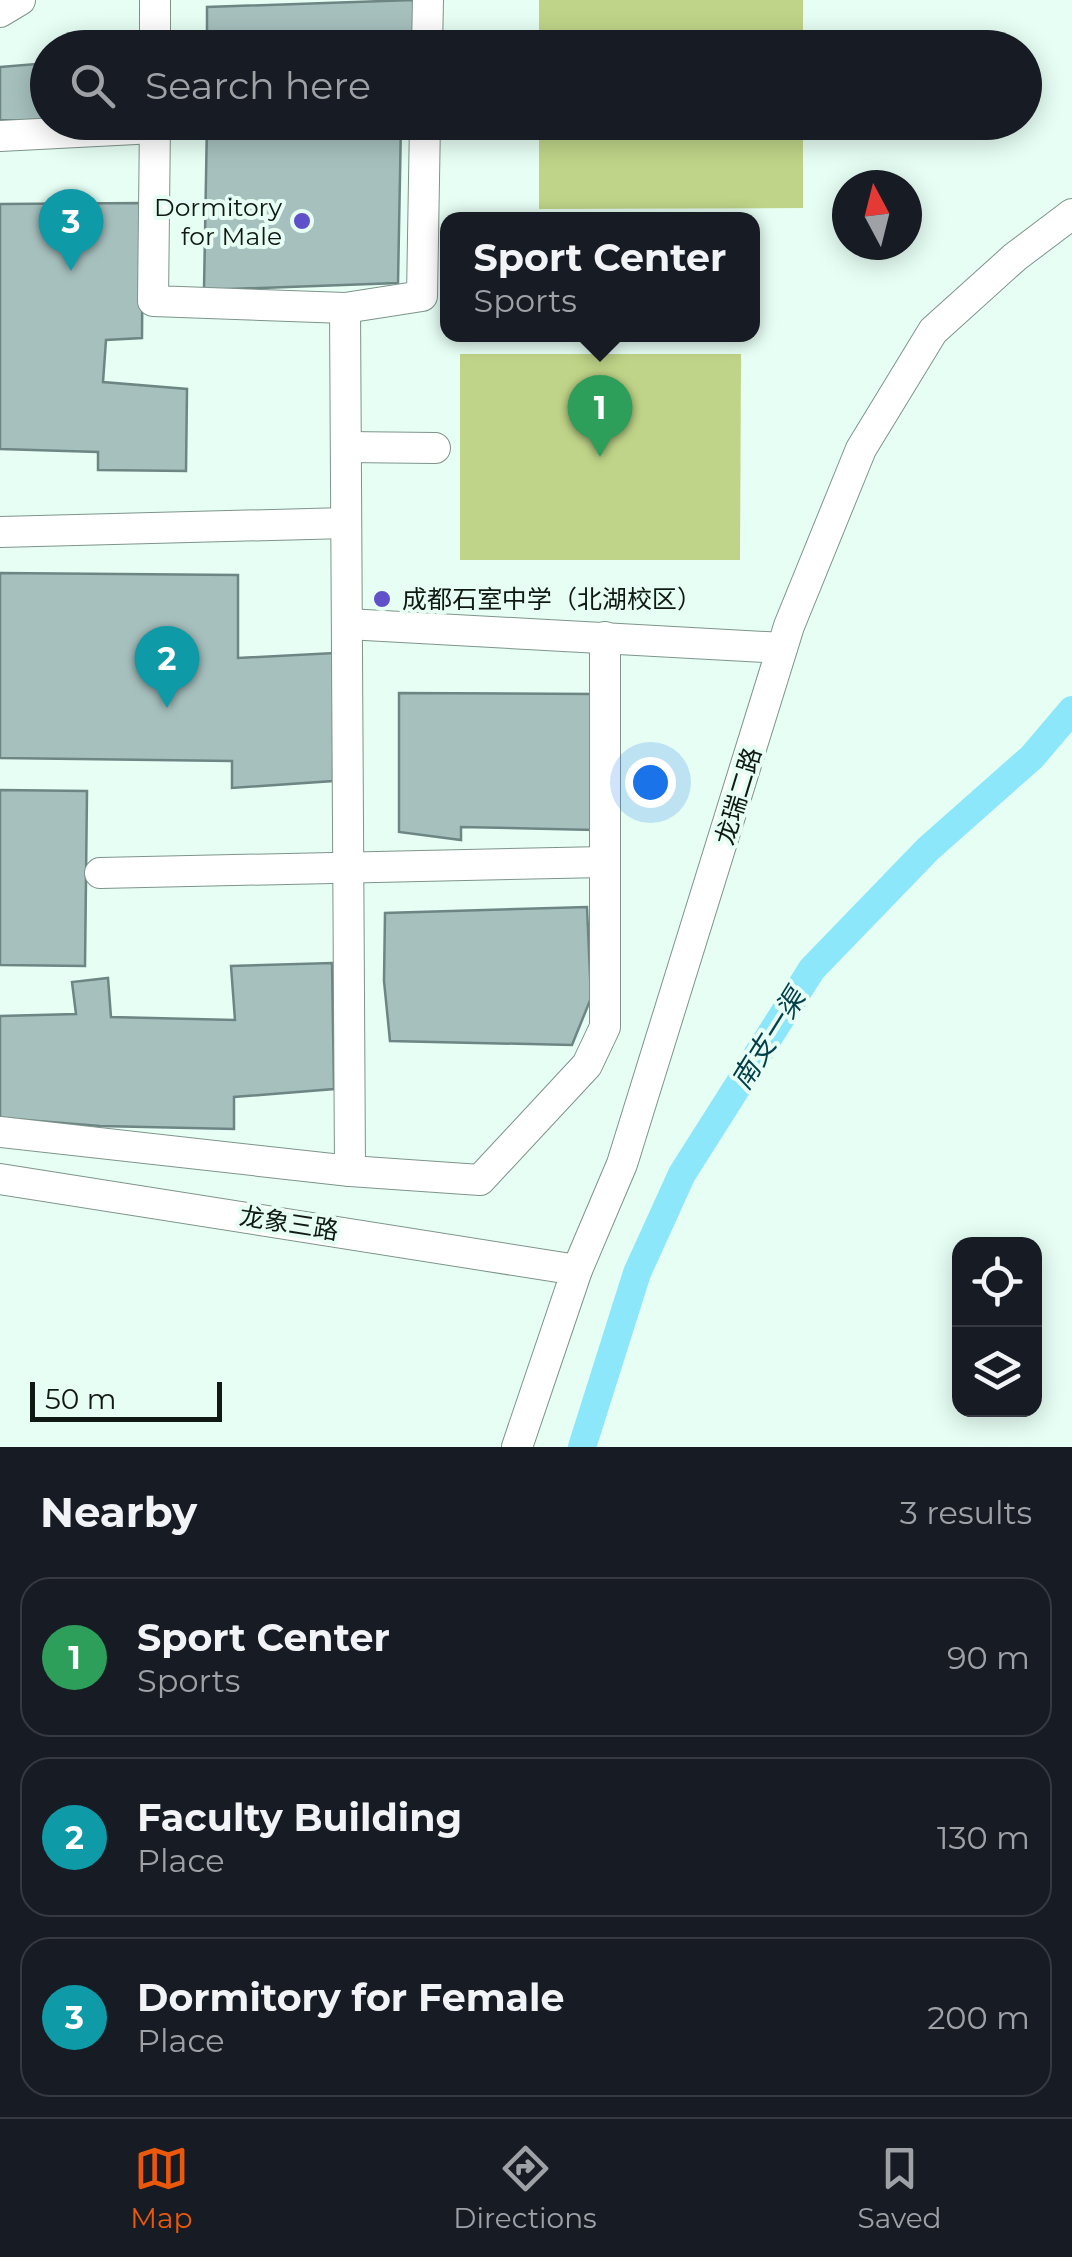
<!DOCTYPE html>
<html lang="en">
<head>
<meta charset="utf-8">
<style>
	body { margin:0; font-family:Montserrat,"Noto Sans SC",sans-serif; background:#242831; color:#f1f3f6 }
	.controls { position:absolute; right:30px; bottom:30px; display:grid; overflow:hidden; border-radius:20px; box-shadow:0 5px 25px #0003 }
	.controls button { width:90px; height:90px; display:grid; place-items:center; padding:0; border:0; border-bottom:2px solid #363941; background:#171b24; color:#f1f3f6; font:50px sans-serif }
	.compass { position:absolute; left:832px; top:170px; width:90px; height:90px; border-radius:50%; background:#171b24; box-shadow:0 5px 25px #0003; rotate:353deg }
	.scale { position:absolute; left:30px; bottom:25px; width:192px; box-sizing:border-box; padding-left:10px; border:5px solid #101915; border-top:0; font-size:28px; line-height:35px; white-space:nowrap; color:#101915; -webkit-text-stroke:8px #e6fef4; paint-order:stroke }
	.you { position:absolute; left:650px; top:782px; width:35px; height:35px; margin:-25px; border:8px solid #fff; border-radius:50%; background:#1a73e8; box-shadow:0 0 0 15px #1a73e833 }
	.badge { display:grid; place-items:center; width:65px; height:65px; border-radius:50%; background:#ea580c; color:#fff; font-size:32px; font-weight:700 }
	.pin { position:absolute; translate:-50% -82px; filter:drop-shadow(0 2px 5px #0008) }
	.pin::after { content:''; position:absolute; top:52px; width:35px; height:30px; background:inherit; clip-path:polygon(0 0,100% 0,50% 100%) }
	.popup { position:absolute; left:440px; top:212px; width:320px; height:130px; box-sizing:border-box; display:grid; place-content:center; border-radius:20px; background:#171b24; filter:drop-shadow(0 2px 8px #0005); font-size:32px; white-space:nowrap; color:#9ea1a6 }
	.popup b { font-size:38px; color:#f1f3f6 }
	.popup::after { content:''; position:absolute; left:50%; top:100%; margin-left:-20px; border:20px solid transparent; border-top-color:#171b24 }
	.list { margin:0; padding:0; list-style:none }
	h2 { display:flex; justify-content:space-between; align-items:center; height:130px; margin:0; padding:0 40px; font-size:42px }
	h2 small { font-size:32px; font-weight:400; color:#9ea1a6 }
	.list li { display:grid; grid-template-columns:65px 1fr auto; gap:30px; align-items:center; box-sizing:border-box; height:160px; margin:0 20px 20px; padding:0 20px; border:2px solid #363941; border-radius:30px }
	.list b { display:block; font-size:38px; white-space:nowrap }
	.list p { margin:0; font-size:32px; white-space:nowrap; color:#9ea1a6 }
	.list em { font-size:32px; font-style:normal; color:#9ea1a6 }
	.icon { flex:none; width:55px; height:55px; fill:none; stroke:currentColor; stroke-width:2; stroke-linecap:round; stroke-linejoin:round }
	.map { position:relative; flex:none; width:1072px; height:1447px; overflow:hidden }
	.search { position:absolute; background:#171b24; box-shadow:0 5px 25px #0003; left:30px; right:30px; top:30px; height:110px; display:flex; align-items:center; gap:25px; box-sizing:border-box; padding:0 35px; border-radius:55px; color:#9ea1a6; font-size:38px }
	.sheet { height:670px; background:#171b24 }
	nav { display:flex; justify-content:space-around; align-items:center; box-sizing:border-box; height:140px; border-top:2px solid #363941; background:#171b24; font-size:28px; color:#9ea1a6 }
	nav a { display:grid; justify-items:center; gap:5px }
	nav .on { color:#ea580c }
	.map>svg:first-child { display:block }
	.green { fill:#bfd488 }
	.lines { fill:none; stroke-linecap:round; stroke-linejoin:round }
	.canal { stroke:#8de7fb; stroke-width:28 }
	.building { fill:#a6c0be; stroke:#6d8684; stroke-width:2.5 }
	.minor-casing { stroke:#7e948a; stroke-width:32 }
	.minor { stroke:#fff; stroke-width:30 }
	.poi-dot { fill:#6050c9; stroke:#e6fef4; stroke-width:4 }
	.labels { text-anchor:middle; stroke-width:8; stroke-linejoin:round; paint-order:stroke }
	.poi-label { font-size:25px; fill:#101915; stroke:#e6fef4; text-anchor:end }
	.street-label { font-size:25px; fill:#101915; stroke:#e6fef4 }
	.water-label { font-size:28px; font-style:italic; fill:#033e49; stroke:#e6fef4 }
</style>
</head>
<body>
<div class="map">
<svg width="1072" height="1447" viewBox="0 0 1072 1447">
	<rect width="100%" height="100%" fill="#e6fef4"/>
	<g class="green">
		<rect x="539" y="0" width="264" height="47"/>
		<path d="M 539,123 L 803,123 L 803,208 L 539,209 Z"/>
		<path d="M 460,354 L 741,354 L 740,560 L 460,560 Z"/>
	</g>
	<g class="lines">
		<path class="canal" d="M 582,1447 L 637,1273 L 682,1174 L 812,969 L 928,849 L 1032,757 L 1072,710"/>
	</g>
	<g class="building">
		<path d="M 413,0 L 415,48 L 207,48 L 207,7 Z"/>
		<path d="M 48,63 L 48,121 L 0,120 L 0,67 Z"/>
		<path d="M 207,122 L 401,122 L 398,283 L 204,290 Z"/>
		<path d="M 143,203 L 142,338 L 106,340 L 103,382 L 187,389 L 186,471 L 98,470 L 98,452 L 0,449 L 0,204 Z"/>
		<path d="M 0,573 L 238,575 L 238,658 L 334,653 L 333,781 L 232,788 L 232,761 L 0,758 Z"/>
		<path d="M 399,693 L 594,694 L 594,830 L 461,827 L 461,840 L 399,832 Z"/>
		<path d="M 0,790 L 87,791 L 85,966 L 0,965 Z"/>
		<path d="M 587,907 L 591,998 L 572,1045 L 390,1041 L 384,981 L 385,913 Z"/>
		<path d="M 332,963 L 334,1089 L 234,1097 L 234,1129 L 100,1126 L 0,1118 L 0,1016 L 76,1014 L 72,982 L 108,978 L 111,1017 L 235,1020 L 231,966 Z"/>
	</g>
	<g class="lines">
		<g class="minor-casing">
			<g id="minor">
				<path d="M 0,12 L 20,0"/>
				<path d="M 155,48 L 155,0"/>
				<path d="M 427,48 L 428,0"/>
				<path d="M 155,122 L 153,301 L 345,308 L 422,296 L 425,122"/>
				<path d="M 0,136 L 155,128"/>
				<path d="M 345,308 L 350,1171"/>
				<path d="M 346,447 L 435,448"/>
				<path d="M 0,532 L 346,523"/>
				<path d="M 347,624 L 782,648"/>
				<path d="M 100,873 L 605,862"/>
				<path d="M 0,1132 L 350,1171 L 480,1180 L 587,1065 L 605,1027 L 605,637"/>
				<path d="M 0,1179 L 577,1270"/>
				<path d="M 517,1447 L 577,1270 L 622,1164 L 789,626 L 861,449 L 933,331 L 1015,257 L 1072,214"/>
			</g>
		</g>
		<use href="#minor" class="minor"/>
	</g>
	<g class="poi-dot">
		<circle cx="302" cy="221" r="10"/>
		<circle cx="382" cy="599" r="10"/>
	</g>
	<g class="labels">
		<g class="poi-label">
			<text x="282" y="216">Dormitory<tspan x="282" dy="29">for Male</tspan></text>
			<text x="402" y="608" text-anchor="start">成都石室中学（北湖校区）</text>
		</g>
		<g class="street-label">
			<text transform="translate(738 796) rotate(-73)" y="9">龙瑞二路</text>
			<text transform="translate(289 1223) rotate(9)" y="9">龙象三路</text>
		</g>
		<g class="water-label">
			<text transform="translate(768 1039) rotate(-58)" y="10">南支一渠</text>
		</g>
	</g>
</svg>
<div class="controls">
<button><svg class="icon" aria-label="locate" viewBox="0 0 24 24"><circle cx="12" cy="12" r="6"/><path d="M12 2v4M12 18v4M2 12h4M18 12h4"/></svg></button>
<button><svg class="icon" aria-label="layers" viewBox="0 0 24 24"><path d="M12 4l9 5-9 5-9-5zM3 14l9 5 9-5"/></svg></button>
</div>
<svg class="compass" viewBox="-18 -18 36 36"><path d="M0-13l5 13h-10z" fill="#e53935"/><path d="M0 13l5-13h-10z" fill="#9ea1a6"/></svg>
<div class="scale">50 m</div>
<div class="you"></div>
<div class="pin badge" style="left:600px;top:457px;background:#2e9e5b">1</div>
<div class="popup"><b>Sport Center</b>Sports</div>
<div class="pin badge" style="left:167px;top:708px;background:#0f9aa8">2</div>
<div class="pin badge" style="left:71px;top:271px;background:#0f9aa8">3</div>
<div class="search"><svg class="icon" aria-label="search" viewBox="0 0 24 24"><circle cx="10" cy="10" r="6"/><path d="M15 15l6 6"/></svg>Search here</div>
</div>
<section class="sheet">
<h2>Nearby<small>3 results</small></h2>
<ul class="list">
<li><span class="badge" style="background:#2e9e5b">1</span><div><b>Sport Center</b><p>Sports</p></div><em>90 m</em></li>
<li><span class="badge" style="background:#0f9aa8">2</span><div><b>Faculty Building</b><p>Place</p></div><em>130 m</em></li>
<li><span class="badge" style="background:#0f9aa8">3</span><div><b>Dormitory for Female</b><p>Place</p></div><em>200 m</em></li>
</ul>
</section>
<nav>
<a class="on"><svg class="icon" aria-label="map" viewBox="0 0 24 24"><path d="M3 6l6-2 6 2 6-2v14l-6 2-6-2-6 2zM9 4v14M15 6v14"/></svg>Map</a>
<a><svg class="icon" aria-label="directions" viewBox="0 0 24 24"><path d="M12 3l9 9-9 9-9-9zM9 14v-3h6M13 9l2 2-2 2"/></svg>Directions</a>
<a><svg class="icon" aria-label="saved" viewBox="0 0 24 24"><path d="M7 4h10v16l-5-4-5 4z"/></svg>Saved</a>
</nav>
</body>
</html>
